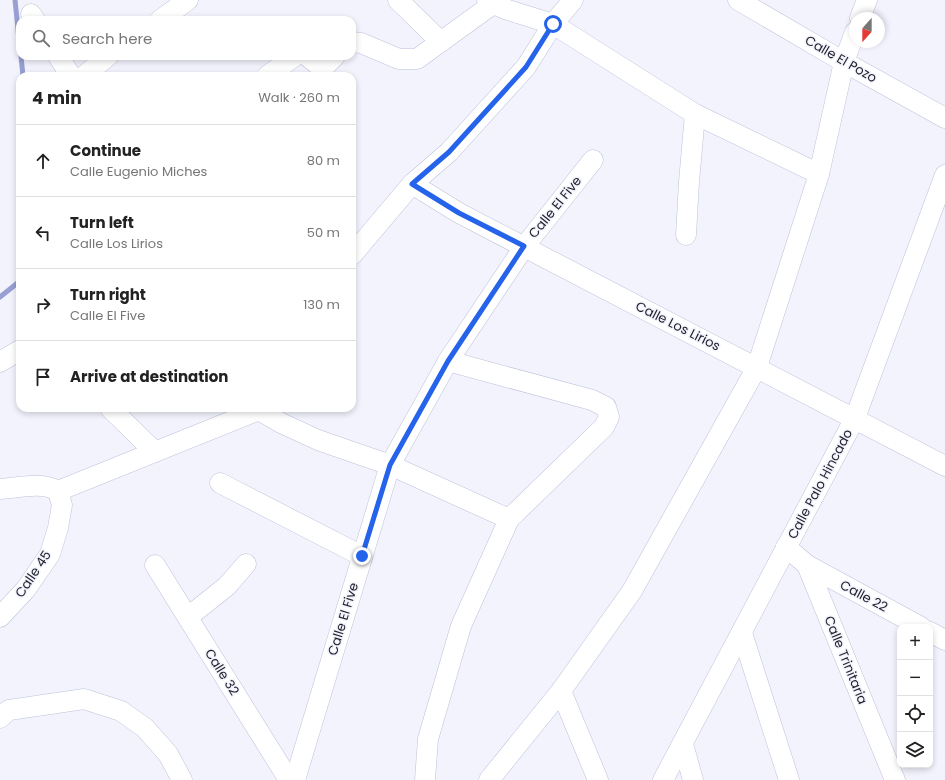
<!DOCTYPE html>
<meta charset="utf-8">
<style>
:root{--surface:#fff;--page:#f6f6f6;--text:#222;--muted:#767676;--line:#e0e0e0}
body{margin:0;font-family:Poppins,sans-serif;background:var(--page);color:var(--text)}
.controls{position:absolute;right:12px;bottom:12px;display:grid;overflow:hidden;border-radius:8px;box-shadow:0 2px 6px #0003}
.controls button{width:36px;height:36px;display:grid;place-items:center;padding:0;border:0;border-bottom:1px solid var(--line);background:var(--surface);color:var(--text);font:20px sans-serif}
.compass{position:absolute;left:849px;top:12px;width:36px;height:36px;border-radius:50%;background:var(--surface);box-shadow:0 2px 6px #0003;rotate:201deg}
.stop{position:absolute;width:12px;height:12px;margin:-9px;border:3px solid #2563eb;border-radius:50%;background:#fff}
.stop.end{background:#2563eb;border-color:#fff;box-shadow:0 1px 4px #0008}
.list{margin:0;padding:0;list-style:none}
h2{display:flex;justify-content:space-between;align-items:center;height:52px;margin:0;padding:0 16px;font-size:17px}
h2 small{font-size:13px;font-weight:400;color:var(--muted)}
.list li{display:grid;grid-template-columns:26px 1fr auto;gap:12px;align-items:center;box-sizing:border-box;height:72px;padding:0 16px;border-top:1px solid var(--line)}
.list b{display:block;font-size:15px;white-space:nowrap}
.list p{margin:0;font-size:13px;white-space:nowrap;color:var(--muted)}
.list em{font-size:13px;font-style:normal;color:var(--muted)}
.icon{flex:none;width:22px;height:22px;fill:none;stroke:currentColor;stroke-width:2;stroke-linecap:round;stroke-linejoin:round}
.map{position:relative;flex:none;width:945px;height:780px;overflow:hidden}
.search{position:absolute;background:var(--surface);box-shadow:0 2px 6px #0003;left:16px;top:16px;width:340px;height:44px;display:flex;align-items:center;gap:10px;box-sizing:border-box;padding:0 14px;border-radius:12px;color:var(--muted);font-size:15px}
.panel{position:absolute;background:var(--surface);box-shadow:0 2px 6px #0003;left:16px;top:72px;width:340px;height:340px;border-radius:12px}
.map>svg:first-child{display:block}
</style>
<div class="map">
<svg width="945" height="780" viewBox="0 0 945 780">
<rect width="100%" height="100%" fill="#f2f3fd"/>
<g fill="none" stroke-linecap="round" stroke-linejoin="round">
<g stroke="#989fd2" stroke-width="5">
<polyline points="15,0 20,49"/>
<polyline points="21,56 23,76"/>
<polyline points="0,297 20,281"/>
</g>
<g stroke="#bec2da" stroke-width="21">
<g id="street">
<polyline points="398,0 441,42"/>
<polyline points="487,0 493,4 508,10 553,24 695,114 819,174"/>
<polyline points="738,0 844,62 945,118"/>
<polyline points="31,14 35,20"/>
<polyline points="860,18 867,0"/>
<polyline points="160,20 188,0"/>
<polyline points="352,42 361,43 399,59 417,59 493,4"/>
<polyline points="58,56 71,76"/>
<polyline points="307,56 317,64 324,67 335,56"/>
<polyline points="84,76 108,56"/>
<polyline points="267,76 295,56"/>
<polyline points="412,184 459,213 945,466"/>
<polyline points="686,235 689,182 695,114"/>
<polyline points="352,255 412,184 449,152 526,67 553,24 573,0"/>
<polyline points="448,361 592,400 606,407 609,417 604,427 509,519"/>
<polyline points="0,362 20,350"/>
<polyline points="110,408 155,452"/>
<polyline points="259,410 281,423 318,440 390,465 509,519 461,626 428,739 425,780"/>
<polyline points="220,483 362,556"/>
<path d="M 0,489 C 18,488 42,481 58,491 L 62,505 L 58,528 L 50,554 L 26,589 L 0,617"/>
<polyline points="58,491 259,410"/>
<polyline points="786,547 807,565 895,780"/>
<polyline points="155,565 289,780"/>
<polyline points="807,565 921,627"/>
<polyline points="188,617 227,586 246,564"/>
<polyline points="930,632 945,640"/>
<polyline points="742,633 789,780"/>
<polyline points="561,691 598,780"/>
<polyline points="0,718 9,710 84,699 121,711 145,728 168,754 182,780"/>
<polyline points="683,744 693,780"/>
<polyline points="295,780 390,465 448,361 524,247 593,160"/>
<polyline points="489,780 561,691 632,591 757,367 819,174 844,62 855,32"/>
<polyline points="663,780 855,418 945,175"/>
</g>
</g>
<use href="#street" stroke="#fff" stroke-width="20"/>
</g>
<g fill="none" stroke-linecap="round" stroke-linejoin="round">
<polyline stroke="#2563eb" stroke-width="5" points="362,556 390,465 448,361 524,246 459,213 412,184 449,152 526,67 553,24"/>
</g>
<g text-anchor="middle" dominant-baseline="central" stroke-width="3" stroke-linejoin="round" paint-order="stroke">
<g font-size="13" fill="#1d1e27" stroke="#f2f3fd">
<text transform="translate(841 59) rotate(30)">Calle El Pozo</text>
<text transform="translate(555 207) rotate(-51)">Calle El Five</text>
<text transform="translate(678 326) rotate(27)">Calle Los Lirios</text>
<text transform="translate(820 484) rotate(-62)">Calle Palo Hincado</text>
<text transform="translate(33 574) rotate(-56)">Calle 45</text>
<text transform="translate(864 596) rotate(28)">Calle 22</text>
<text transform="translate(343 619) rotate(-73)">Calle El Five</text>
<text transform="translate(846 660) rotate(68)">Calle Trinitaria</text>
<text transform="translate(222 672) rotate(58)">Calle 32</text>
</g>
</g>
</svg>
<div class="controls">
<button>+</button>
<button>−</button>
<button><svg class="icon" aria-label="locate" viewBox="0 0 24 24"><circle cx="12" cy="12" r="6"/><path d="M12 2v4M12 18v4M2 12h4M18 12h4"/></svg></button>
<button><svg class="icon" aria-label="layers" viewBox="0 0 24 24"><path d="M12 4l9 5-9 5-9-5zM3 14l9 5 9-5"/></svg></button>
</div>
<svg class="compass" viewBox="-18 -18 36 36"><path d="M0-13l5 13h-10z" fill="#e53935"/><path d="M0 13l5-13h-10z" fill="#767676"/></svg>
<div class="stop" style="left:553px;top:24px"></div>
<div class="stop end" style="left:362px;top:556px"></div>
<div class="search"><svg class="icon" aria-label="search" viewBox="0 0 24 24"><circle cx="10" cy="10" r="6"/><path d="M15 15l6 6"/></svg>Search here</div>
<section class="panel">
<h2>4 min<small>Walk · 260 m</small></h2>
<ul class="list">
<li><svg class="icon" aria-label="ahead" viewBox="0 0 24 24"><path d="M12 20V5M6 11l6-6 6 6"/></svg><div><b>Continue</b><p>Calle Eugenio Miches</p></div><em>80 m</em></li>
<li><svg class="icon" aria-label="left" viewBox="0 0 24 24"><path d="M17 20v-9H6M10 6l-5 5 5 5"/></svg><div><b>Turn left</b><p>Calle Los Lirios</p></div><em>50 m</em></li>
<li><svg class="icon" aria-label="right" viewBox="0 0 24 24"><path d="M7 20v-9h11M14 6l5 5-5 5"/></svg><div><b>Turn right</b><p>Calle El Five</p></div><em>130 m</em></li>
<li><svg class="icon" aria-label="arrive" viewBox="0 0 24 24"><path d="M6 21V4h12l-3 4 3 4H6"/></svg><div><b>Arrive at destination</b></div></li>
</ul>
</section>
</div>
